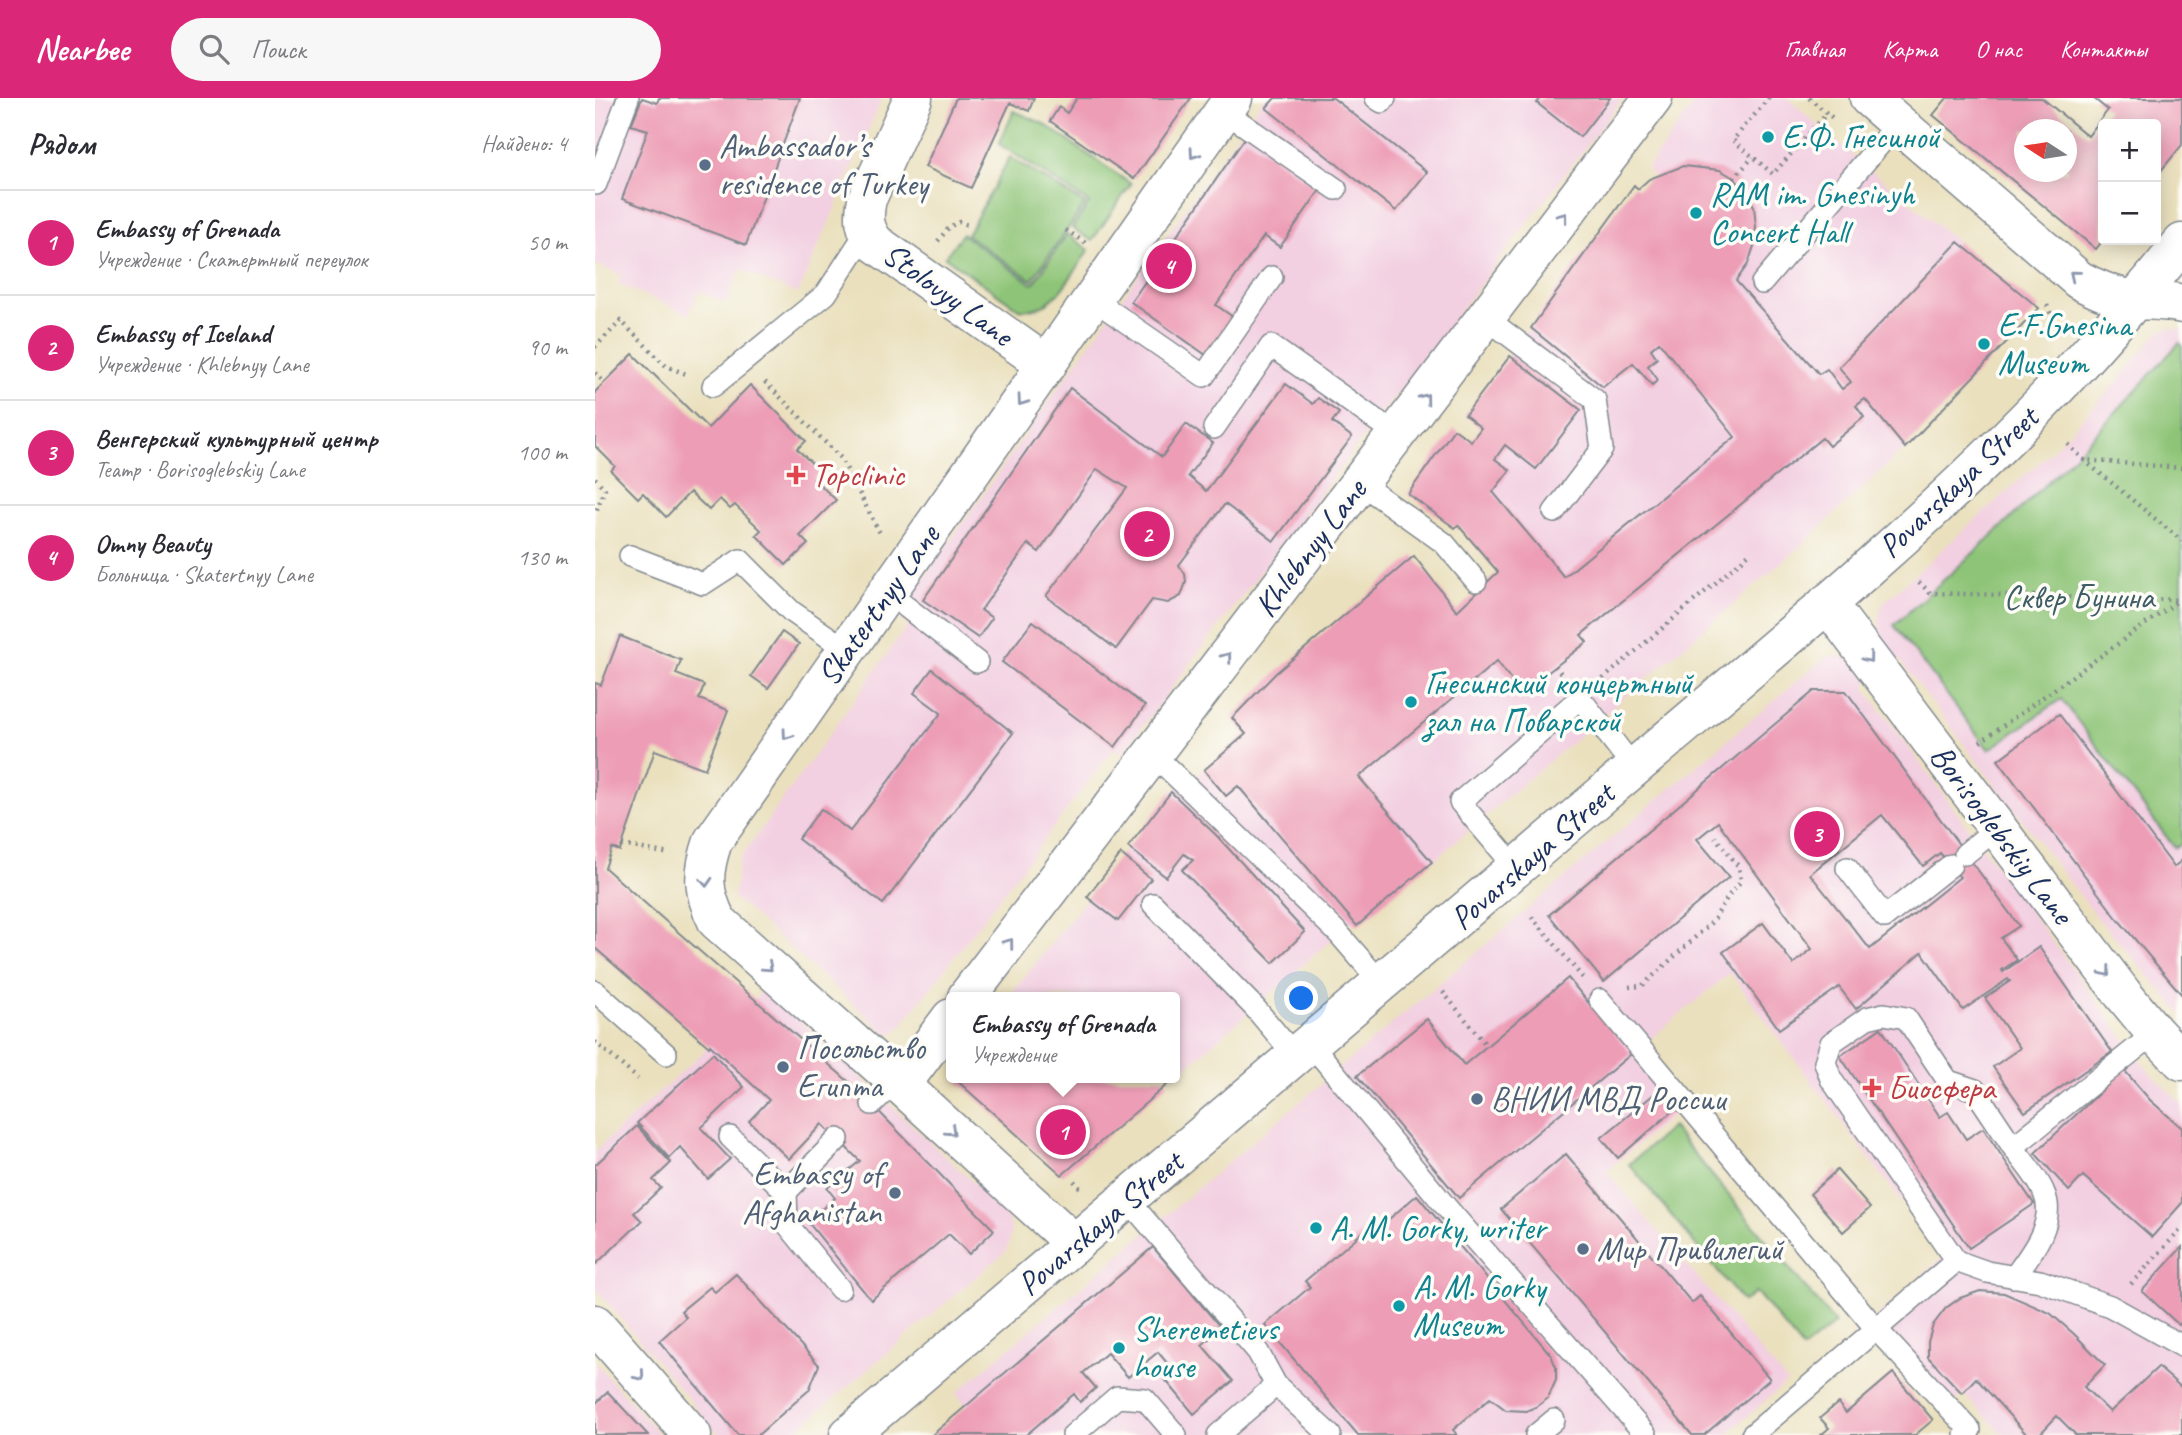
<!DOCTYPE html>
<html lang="ru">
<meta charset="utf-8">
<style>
:root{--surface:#fff;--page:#f7f7f7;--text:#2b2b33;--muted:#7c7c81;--line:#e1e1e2;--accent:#db2777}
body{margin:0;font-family:Caveat,sans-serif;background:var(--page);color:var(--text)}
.controls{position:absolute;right:21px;top:21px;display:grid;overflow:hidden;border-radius:7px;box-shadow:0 4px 18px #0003}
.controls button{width:63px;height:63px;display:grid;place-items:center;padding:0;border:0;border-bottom:2px solid var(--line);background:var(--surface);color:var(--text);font:35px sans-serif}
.compass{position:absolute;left:1419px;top:21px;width:63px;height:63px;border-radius:50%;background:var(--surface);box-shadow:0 4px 18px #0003;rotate:282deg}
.you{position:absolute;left:707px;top:901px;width:24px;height:24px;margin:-18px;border:5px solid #fff;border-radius:50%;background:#1a73e8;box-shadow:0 0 0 10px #1a73e833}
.badge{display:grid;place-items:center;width:46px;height:46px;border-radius:50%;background:var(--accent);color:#fff;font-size:23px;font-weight:700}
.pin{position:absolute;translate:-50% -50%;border:4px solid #fff;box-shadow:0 2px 7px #0006}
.popup{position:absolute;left:351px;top:894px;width:234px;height:91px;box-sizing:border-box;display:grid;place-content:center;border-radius:7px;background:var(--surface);filter:drop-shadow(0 2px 5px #0005);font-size:23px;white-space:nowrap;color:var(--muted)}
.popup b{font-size:26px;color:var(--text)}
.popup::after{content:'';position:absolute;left:50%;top:100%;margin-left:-14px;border:14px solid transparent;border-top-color:var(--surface)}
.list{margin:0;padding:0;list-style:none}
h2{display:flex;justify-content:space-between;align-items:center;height:91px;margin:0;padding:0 28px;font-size:30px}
h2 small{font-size:23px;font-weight:400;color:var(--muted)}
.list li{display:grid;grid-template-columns:46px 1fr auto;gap:21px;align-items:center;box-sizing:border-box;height:105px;padding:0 28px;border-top:2px solid var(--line)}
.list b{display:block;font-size:26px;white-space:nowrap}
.list p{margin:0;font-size:23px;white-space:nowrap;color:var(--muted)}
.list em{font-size:23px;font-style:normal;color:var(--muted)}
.icon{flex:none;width:38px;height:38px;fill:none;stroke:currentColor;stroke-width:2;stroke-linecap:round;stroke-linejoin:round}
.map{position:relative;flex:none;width:1587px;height:1337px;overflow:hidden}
header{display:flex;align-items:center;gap:42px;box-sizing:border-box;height:98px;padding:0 35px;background:var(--accent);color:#fff}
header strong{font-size:33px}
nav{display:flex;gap:38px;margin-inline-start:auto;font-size:24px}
.search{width:490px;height:63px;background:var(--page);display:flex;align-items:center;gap:18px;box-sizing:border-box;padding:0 24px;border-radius:38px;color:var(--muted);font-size:26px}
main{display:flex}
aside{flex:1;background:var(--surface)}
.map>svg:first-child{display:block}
</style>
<header>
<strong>Nearbee</strong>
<div class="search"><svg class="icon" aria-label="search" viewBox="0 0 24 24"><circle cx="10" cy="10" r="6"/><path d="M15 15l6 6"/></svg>Поиск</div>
<nav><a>Главная</a><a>Карта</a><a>О нас</a><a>Контакты</a></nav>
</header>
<main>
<aside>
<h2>Рядом<small>Найдено: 4</small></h2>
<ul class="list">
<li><span class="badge">1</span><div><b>Embassy of Grenada</b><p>Учреждение · Скатертный переулок</p></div><em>50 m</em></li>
<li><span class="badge">2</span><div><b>Embassy of Iceland</b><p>Учреждение · Khlebnyy Lane</p></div><em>90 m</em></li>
<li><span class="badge">3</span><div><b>Венгерский культурный центр</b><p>Театр · Borisoglebskiy Lane</p></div><em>100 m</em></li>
<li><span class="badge">4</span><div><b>Omny Beauty</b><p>Больница · Skatertnyy Lane</p></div><em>130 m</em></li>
</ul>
</aside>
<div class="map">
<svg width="1587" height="1337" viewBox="0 0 1587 1337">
<rect width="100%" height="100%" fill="#fdfcf7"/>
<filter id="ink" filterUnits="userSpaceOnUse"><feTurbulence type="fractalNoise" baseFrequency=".0143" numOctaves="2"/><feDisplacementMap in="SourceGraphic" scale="14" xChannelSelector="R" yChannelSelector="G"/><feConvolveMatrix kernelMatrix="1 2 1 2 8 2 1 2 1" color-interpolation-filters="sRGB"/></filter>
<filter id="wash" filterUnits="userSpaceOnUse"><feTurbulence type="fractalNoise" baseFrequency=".00686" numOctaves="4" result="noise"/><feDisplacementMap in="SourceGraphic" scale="28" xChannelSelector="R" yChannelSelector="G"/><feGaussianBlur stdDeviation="1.57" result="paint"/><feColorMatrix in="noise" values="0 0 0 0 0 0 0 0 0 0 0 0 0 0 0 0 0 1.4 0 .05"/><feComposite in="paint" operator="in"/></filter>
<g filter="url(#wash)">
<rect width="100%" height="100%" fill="#eae0bd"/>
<g fill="#f2cfe1">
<polygon points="0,0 287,0 203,196 145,172 131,205 103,193 94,216 23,186 26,177 0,166"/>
<polygon points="669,0 1028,0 527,655 519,650 304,931 293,937 138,799 145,761 313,527 302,518"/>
<polygon points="1103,0 1192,0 1268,66 1444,210 1310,350 1197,456 762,828 757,824 580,979 580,899 414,899 576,694 609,672 651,636 637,620 681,575 819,458 862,513 903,475 864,427 860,430 813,396 859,331 876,343 886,330 870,317 1039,87 1044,90 1059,80 1052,70"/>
<polygon points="1573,230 1587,232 1587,916 1501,818 1285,537 1284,528 1284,515 1288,505 1457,353 1526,280 1563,234"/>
<polygon points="1235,558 1259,560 1275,575 1271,592 1551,970 1587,1006 1587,1337 1409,1337 1368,1296 1349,1315 1267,1232 1348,1159 1135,875 1037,956 1084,1012 1011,1073 1192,1284 1131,1337 396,1337 361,1295 1227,562"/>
<polygon points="170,890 399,1104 413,1120 416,1131 414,1146 409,1155 196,1337 124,1337 0,1190 0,1053 114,949"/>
<polygon points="0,1264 65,1337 0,1337"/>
</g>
<g fill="#8ec477" stroke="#547a6a" stroke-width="2">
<polygon points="419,13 449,26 536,86 497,143 477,130 494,105 404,46"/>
<polygon points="415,59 490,106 437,182 372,137"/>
<path d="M 367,136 L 438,186 L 472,136 L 494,152 C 476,176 459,217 424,211 L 350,159 Z"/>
<polygon points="1584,245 1587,247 1587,745 1580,750 1466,601 1394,652 1299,527 1406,430 1496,341"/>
<polygon points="1077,1029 1240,1225 1208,1251 1161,1194 1148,1204 1034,1066"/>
</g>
<g id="blocks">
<g fill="#ed9db6" fill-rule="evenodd">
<polygon points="47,0 62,5 64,0 205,0 151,147 27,101 53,32 36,27"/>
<polygon points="361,0 439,0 434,13 415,5 376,90 330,69"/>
<polygon points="482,0 596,0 539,81 455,23 464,9 472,15"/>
<polygon points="680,0 738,0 832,74 801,113 671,10"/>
<polygon points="946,0 1015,0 985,39 942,5"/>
<path d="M 1352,0 L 1447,0 L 1493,38 L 1513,12 L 1498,0 L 1587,0 L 1587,47 L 1561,79 L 1561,26 L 1508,26 L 1508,142 L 1501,151 L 1338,17 ZM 1429,32 L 1472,32 L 1472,74 L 1429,74 Z"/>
<polygon points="650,40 725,92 685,149 669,138 621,207 638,219 611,257 536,204"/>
<polygon points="1088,68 1125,72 1139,80 1150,92 1159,108 1161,129 1159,148 1153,166 1141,183 1224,276 1232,271 1247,291 1256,284 1244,269 1363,144 1444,210 1310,350 1270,301 1261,308 1269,319 1234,348 1227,340 986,537 992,544 938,586 925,594 902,563 764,679 837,764 762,828 643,688 631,698 609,672 651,636 637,620 681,575 819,458 862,513 903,474 863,427 860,430 813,396 859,331 876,343 886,330 870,317 915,258 986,312 941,371 910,347 900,361 915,372 898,394 969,479 1140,339 1064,244 1056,251 1062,260 1053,268 1063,282 1057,287 1038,265 1008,289 936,230 1039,87 1043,91 1054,81"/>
<polygon points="38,256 113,330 155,287 211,343 202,351 226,374 219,381 241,402 205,438 213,446 191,467 161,437 166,432 140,407 135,411 125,401 114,412 95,394 71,419 48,395 43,400 16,373 20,368 0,348 0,294"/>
<polygon points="691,286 718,306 723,300 744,315 737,324 757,339 679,443 630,406 584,467 590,476 591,484 586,498 573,505 557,502 521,551 451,498 532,390 502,371 444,454 433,446 386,512 397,520 383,540 328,502 475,290 567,359 591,326 618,345 593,378 611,393"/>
<polygon points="438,523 550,608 520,649 407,564"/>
<polygon points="187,534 204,546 173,590 156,578"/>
<polygon points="25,538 86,562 81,576 109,587 104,601 133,612 110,671 60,652 25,753 17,750 10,770 262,991 399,1132 374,1156 354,1136 276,1202 212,1123 240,1100 232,1090 265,1063 227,1026 194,1061 154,1023 174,1002 115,947 114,949 0,850 0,585 6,587"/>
<polygon points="337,571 418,635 288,806 203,741 226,711 255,733 346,615 319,595"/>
<path d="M 1219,593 L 1251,593 L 1424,828 L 1406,840 L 1422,862 L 1407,872 L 1408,874 L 1444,849 L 1517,954 L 1430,1014 L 1398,969 L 1425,950 L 1390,900 L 1415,883 L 1413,881 L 1368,912 L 1327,854 L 1261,911 L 1244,889 L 1184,931 L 1128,854 L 1168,825 L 1198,866 L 1217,851 L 1123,724 L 1102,741 L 1134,779 L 1009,884 L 954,817 ZM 1287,717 L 1328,768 L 1345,755 L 1365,779 L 1275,851 L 1215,776 Z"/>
<polygon points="1464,616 1579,769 1587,762 1587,897 1521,819 1403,662"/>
<polygon points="576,694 622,738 710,834 678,865 587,772 598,762 589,756 571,779 533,749"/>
<polygon points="526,756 556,781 523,823 492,799"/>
<polygon points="973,880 1036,956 864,1100 762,978 832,921 869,967"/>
<polygon points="1286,930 1345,1019 1353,1014 1371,1041 1388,1030 1439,1106 1374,1150 1245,958"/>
<polygon points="118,955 149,989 106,1030 135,1061 113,1081 85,1049 74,1060 42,1025"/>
<polygon points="1529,972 1555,1002 1587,1030 1587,1105 1557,1139 1488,1078 1474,1093 1440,1055"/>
<polygon points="359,980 568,980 573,986 467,1077"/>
<polygon points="1064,992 1080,1011 1023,1060 1006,1040"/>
<polygon points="42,1028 76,1065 58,1082 66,1090 39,1115 47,1123 0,1167 0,1067"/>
<polygon points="971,1056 1097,1205 1105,1198 1175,1281 1109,1337 1097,1337 906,1111"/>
<polygon points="1242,1072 1275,1110 1248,1134 1215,1096"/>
<polygon points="822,1097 956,1257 961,1269 961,1282 953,1300 943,1308 931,1313 911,1312 895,1300 858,1332 862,1337 763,1337 670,1227 715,1189 710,1183 774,1129 779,1134"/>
<polygon points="558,1149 626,1230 607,1247 638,1283 599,1316 568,1279 577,1271 563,1254 533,1279 512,1255 488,1275 501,1290 485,1304 479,1296 431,1337 337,1337"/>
<polygon points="1587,1149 1587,1223 1584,1227 1547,1193"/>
<polygon points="141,1176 224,1267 214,1292 163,1337 143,1337 64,1243 91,1219 86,1213 115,1189 120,1194"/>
<polygon points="1385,1193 1409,1195 1455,1215 1479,1236 1510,1267 1489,1289 1515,1314 1563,1269 1587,1290 1587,1337 1481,1337 1462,1318 1444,1337 1432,1337 1381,1280 1367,1295 1333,1259 1333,1244 1338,1227 1351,1210 1365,1200"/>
<polygon points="1298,1275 1338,1322 1320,1337 1226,1337 1234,1330 1225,1320 1243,1305 1251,1315"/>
<polygon points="13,1294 53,1337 0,1337 0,1306"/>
</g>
</g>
</g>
<g filter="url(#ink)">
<use href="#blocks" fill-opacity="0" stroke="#82888e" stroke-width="2"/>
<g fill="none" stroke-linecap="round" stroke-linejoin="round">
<g stroke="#82888e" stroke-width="24">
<g id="service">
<polyline points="781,0 787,4 790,0"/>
<polyline points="629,13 741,91"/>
<polyline points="1,86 33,0"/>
<polyline points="1167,185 1303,25"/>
<polyline points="498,201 609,278 677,179"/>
<polyline points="891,220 1000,302 1007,351 959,414"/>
<polyline points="118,288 231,196 272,133"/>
<polyline points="619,330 676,248 802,337"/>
<polyline points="765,385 849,445 881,483"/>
<polyline points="35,458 108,486 145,462 196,513 252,552"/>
<polyline points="292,494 382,564"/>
<polyline points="558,656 744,836 787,886"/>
<polyline points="1370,756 1402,730"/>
<polyline points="1252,770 1290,819 1356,767"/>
<polyline points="922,771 865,704 985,600 1039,670"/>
<polyline points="558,806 660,910 701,959"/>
<polyline points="0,893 71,956"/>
<polyline points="1005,902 1282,1232 1375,1332 1370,1337"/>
<polyline points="716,946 852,1110 1051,1337"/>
<polyline points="277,1006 301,982"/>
<polyline points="135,1039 191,1094 243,1041"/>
<path d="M 1418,1049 C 1428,1064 1443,1079 1449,1095 C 1462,1124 1435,1157 1419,1179"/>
<polyline points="191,1094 192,1126 245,1191"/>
<polyline points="534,1103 663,1254 681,1287 735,1337"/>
<polyline points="1361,1163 1236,981 1230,964 1236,945 1272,920 1289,916 1311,920 1353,983 1380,992 1418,1049 1560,935"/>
<polyline points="478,1337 522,1299 550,1301 581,1337"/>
<polyline points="623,1337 681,1287"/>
<polyline points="941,1337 959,1322"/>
<polyline points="1157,1337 1361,1163 1392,1174 1445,1183 1515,1208 1587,1248"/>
</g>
</g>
<g stroke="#82888e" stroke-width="41">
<g id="minor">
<path d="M 318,0 L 272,101 C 268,120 269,130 280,145 L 452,267"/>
<path d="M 1274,0 L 1484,182 C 1503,192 1521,200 1542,202 C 1558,203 1572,202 1587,206"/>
<polyline points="1232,505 1527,895 1560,935 1587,963"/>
<polyline points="372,899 1058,0"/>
<polyline points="306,987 356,920"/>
<path d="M 480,1146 L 306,987 L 122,823 C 107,793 107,775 118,743 L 638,0"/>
<polyline points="0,1226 97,1337"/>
<path d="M 254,1337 C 506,1124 758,911 1008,696 C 1156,570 1309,447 1445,307 C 1495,256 1542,201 1587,145"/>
</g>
</g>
<g stroke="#82888e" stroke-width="4.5" stroke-dasharray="2 5" stroke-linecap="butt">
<polyline points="1174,0 1138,42 1178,76 1232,15"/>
<polyline points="1214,0 1240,22"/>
<polyline points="1139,80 1158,59"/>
<polyline points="471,132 492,146"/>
<polyline points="343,143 354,129 364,124 376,128"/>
<polyline points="1452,207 1457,219"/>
<polyline points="1453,226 1462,232"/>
<polyline points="0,249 26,223 71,268 91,276"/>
<polyline points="0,275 9,284"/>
<polyline points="170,284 246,360 286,437"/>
<polyline points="1473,346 1489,362 1587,370"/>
<polyline points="1489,362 1587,443"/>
<polyline points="0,380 10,391 0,416"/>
<polyline points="1324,484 1335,495 1587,502"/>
<polyline points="960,568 968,578"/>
<polyline points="1008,581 1154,456"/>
<polyline points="1385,644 1583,503"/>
<polyline points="27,747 75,756"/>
<polyline points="937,819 988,880"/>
<polyline points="1034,889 1047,888 1118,823 1134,797 1146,783 1144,769 1120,739"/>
<polyline points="848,894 892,948"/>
<polyline points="0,944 43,981"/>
<polyline points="479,1083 486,1091"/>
<polyline points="1536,1186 1587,1130"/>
</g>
<use href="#service" stroke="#fff" stroke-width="21"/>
<use href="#minor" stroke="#fff" stroke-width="38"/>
</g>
<defs><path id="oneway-chevron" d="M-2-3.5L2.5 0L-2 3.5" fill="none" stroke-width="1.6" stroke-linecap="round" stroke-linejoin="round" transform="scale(1.75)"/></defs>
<g stroke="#8d97ae">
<use href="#oneway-chevron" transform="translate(599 56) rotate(125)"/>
<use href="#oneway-chevron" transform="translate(968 119) rotate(-53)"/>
<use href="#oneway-chevron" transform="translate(1479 177) rotate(-141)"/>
<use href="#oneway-chevron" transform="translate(830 300) rotate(-53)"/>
<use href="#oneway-chevron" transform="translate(427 303) rotate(125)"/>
<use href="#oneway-chevron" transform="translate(632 559) rotate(-53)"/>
<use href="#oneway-chevron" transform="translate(1273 560) rotate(53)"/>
<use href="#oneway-chevron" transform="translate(192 637) rotate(125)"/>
<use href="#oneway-chevron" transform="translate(111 784) rotate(87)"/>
<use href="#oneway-chevron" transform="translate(414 845) rotate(-53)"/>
<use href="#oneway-chevron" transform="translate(173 869) rotate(42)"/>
<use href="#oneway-chevron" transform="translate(1511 874) rotate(53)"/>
<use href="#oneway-chevron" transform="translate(356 1033) rotate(43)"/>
<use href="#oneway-chevron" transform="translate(45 1278) rotate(49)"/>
</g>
</g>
<g fill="#0f9aa8" stroke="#fdfcf7" stroke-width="2.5">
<circle cx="1173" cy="39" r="7"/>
<circle cx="1101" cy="115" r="7"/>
<circle cx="1389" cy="246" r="7"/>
<circle cx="816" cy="604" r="7"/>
<circle cx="721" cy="1130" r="7"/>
<circle cx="804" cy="1208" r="7"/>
<circle cx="524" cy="1250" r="7"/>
</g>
<g fill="#5c6f8a" stroke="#fdfcf7" stroke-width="2.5">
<circle cx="110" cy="67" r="7"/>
<circle cx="188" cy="969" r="7"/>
<circle cx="882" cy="1001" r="7"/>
<circle cx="300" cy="1095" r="7"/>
<circle cx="988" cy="1151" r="7"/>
</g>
<g fill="#e0444e" stroke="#fdfcf7" stroke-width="2.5">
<path d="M197.5 366.5h7v7h7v7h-7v7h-7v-7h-7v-7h7z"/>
<path d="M1273.5 979.5h7v7h7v7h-7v7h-7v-7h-7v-7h7z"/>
</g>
<g text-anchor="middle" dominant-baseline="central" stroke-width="7" stroke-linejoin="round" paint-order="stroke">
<g font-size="33" fill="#0d838f" stroke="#fdfcf7" text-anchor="start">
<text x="1187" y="39">Е.Ф. Гнесиной</text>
<text x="1115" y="96">RAM im. Gnesinyh<tspan x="1115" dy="38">Concert Hall</tspan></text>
<text x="1403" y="227">E.F.Gnesina<tspan x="1403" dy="38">Museum</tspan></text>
<text x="830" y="585">Гнесинский концертный<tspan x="830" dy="38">зал на Поварской</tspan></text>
<text x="735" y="1130">A. M. Gorky, writer</text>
<text x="818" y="1189">A. M. Gorky<tspan x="818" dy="38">Museum</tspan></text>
<text x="538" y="1231">Sheremetievs<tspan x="538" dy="38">house</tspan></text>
</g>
<g font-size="33" fill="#4e5e75" stroke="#fdfcf7" text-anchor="start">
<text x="124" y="48">Ambassador’s<tspan x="124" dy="38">residence of Turkey</tspan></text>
<text x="202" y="950">Посольство<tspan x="202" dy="38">Египта</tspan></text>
<text x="896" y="1001">ВНИИ МВД России</text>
<text x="286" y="1076" text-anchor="end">Embassy of<tspan x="286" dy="38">Afghanistan</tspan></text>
<text x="1002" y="1151">Мир Привилегий</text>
</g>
<g font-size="33" fill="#1b2f5e" stroke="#fdfcf7">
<text transform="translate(353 196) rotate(36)">Stolovyy Lane</text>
<text transform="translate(1363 384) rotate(-43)">Povarskaya Street</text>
<text transform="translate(715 450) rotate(-53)">Khlebnyy Lane</text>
<text transform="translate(283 507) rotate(-55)">Skatertnyy Lane</text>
<text transform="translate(1407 736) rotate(53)">Borisoglebskiy Lane</text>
<text transform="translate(937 758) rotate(-41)">Povarskaya Street</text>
<text transform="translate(505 1125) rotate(-40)">Povarskaya Street</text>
</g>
<g font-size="33" fill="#be3a42" stroke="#fdfcf7" text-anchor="start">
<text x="217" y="377">Topclinic</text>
<text x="1293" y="990">Биосфера</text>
</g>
<g font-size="33" fill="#3e5c66" stroke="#fdfcf7">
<text x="1484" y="499">Сквер Бунина</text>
</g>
</g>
</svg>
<div class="controls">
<button>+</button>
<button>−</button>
</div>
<svg class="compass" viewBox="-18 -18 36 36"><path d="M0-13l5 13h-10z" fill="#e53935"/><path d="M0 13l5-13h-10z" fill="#7c7c81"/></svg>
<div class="you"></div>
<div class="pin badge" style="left:468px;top:1034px">1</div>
<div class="popup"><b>Embassy of Grenada</b>Учреждение</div>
<div class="pin badge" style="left:552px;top:436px">2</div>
<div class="pin badge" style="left:1222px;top:736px">3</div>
<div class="pin badge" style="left:574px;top:168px">4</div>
</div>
</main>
